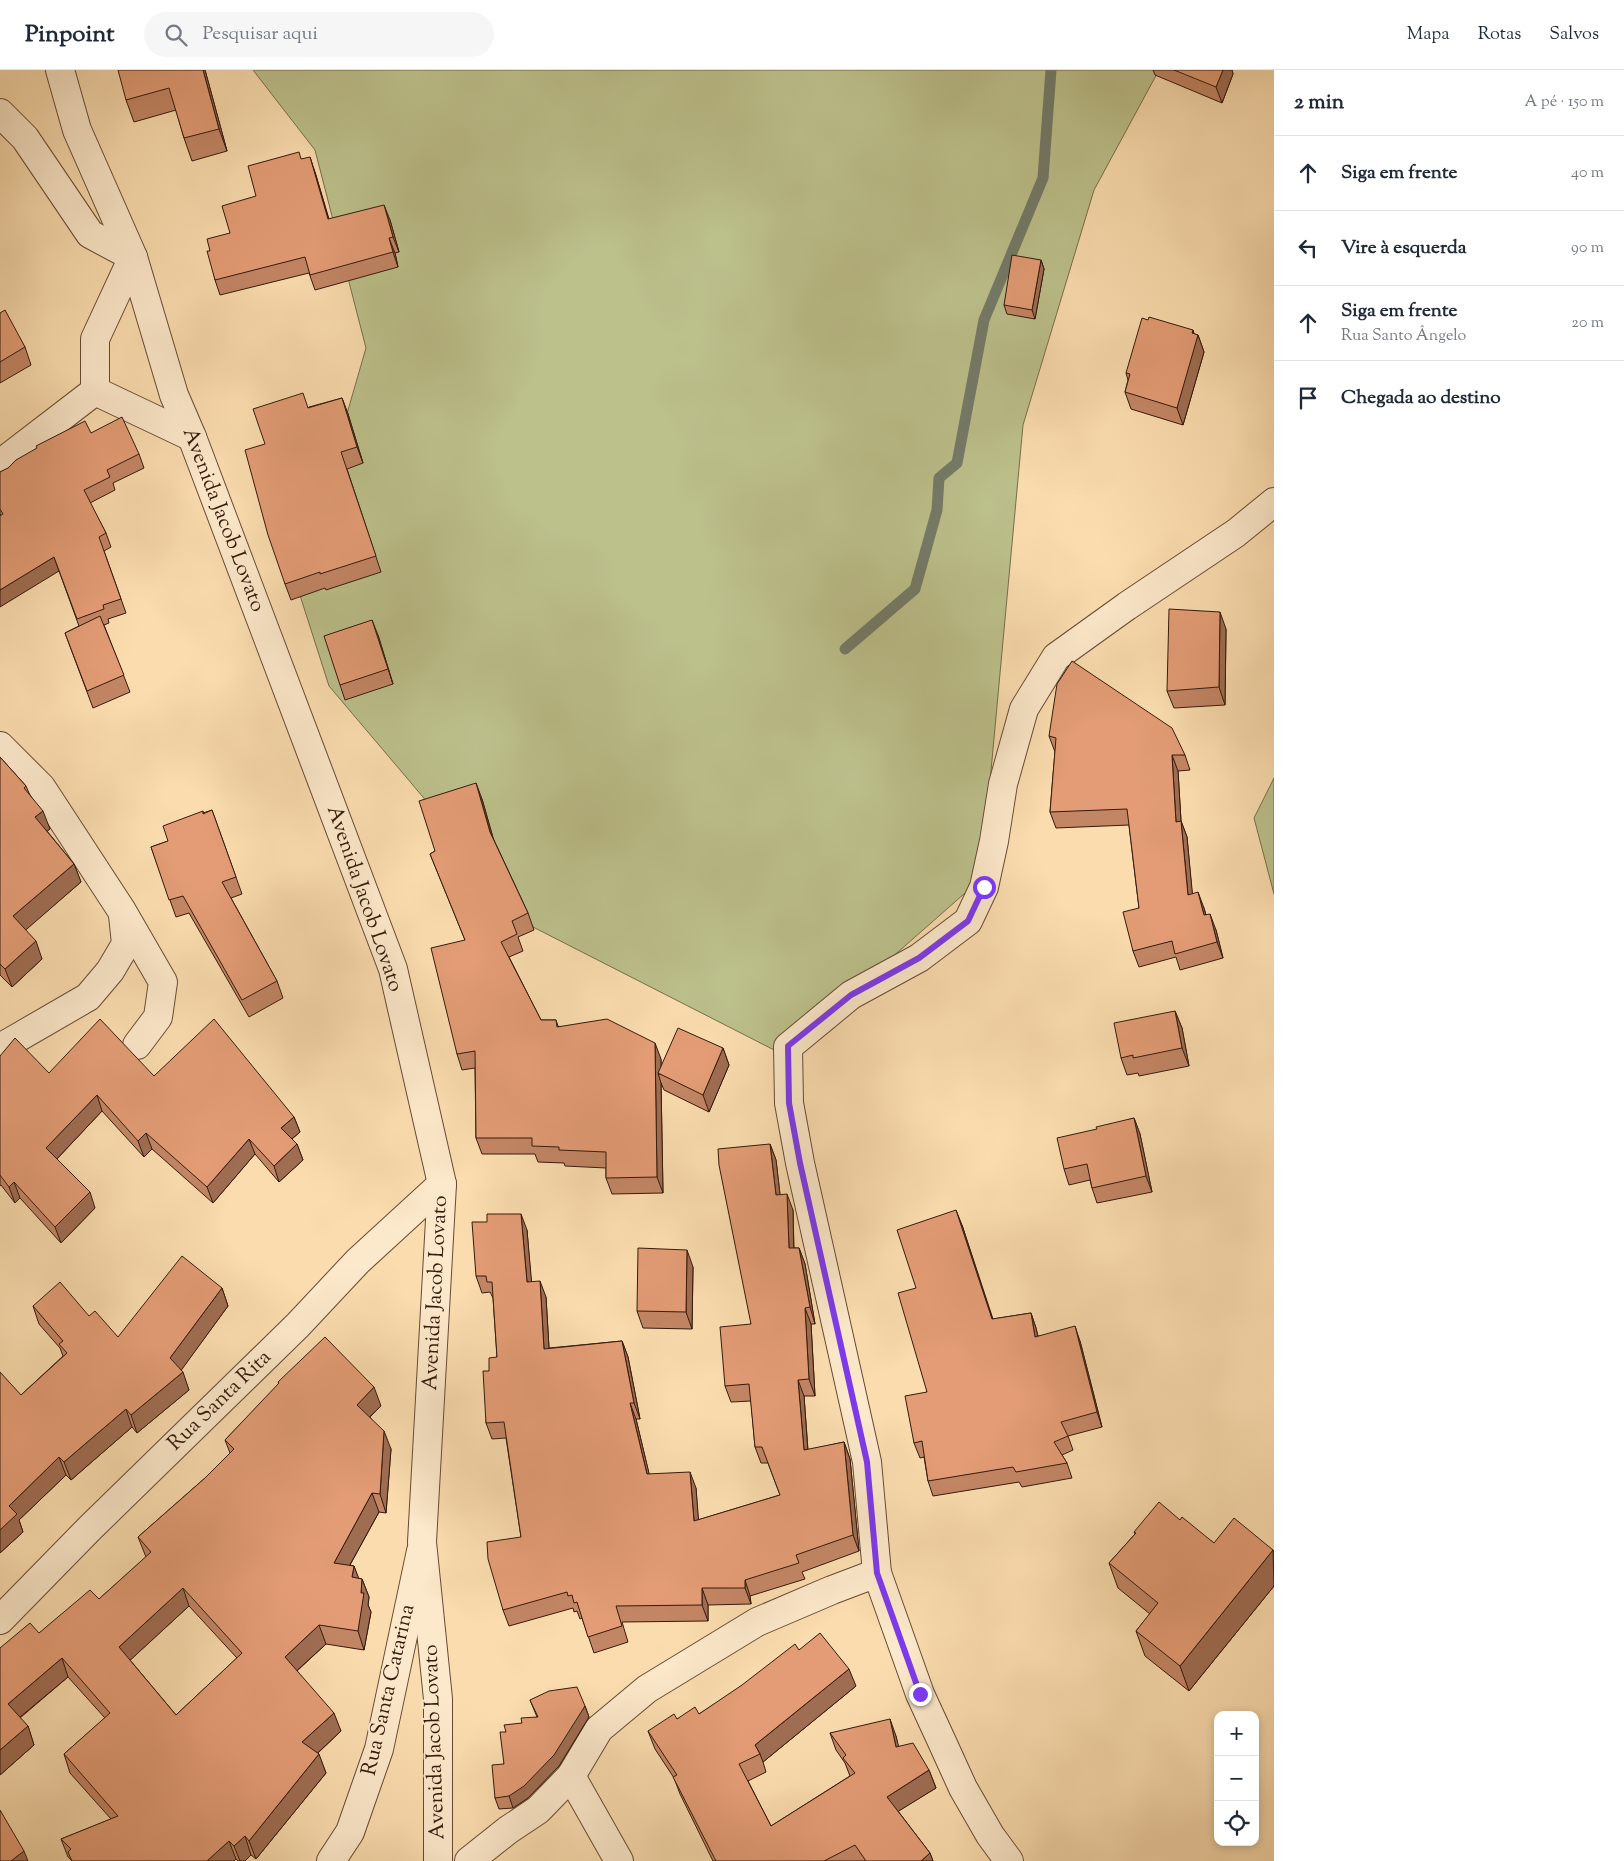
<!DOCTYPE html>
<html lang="pt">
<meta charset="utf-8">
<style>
:root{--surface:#fff;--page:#f6f6f7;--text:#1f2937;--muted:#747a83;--line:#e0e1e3}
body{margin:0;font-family:"Sorts Mill Goudy",serif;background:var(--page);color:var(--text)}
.controls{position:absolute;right:15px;bottom:15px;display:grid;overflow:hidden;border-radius:10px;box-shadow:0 2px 8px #0003}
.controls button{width:45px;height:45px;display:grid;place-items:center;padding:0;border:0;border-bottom:1px solid var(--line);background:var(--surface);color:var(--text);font:25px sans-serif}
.stop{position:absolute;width:15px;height:15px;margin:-11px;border:4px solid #7c3aed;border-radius:50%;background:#fff}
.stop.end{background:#7c3aed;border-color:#fff;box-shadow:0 1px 5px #0008}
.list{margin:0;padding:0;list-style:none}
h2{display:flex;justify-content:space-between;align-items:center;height:65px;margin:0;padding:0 20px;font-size:21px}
h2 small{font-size:16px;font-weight:400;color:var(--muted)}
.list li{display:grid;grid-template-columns:32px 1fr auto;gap:15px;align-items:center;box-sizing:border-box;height:75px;padding:0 20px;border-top:1px solid var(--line)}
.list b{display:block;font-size:19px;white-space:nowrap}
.list p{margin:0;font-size:16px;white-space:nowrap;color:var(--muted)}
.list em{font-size:16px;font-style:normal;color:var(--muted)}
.icon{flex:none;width:28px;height:28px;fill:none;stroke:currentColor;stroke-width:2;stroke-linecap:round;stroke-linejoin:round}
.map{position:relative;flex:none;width:1274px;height:1791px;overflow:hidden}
header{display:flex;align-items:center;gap:30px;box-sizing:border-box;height:70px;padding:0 25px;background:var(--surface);border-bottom:1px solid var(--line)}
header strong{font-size:24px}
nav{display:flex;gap:28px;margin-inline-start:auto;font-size:18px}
.search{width:350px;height:45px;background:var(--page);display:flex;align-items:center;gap:12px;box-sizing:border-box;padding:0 18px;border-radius:28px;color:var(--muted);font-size:19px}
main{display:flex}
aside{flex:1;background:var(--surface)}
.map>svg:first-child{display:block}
</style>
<header>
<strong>Pinpoint</strong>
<div class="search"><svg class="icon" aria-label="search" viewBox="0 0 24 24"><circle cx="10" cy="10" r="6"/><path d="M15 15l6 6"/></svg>Pesquisar aqui</div>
<nav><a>Mapa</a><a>Rotas</a><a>Salvos</a></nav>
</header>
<main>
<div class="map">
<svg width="1274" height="1791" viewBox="0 0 1274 1791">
<rect width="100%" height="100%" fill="#fadcae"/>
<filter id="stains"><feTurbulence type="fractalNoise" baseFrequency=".004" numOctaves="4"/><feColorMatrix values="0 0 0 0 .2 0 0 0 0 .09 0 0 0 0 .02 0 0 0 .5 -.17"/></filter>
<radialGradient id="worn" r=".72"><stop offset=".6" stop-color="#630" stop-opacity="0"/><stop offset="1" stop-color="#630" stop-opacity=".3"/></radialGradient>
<g fill="#bcc08b" stroke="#786d4c">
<polygon points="253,0 1159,0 1094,120 1023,355 981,809 782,984 533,857 329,616 297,516 366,278 315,80"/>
<polygon points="1274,708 1274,824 1254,748"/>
</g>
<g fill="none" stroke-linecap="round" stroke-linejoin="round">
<polyline stroke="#747b69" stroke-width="11" points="845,579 915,519 937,440 939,408 957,393 984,250 1043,108 1051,0"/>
<g stroke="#664a34" stroke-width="30">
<g id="minor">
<polyline points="0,43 25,68 90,164 133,187 95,269 95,321"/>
<polyline points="0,394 95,321 192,367"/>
<polyline points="0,676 41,717 122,841 163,912 158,947 137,975"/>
<polyline points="0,978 88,927 110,901 126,874 123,845"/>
<polyline points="0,1550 90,1458 298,1255 358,1191 442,1114"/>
<polyline points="571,1706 619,1791"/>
<polyline points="331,1791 350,1762 379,1679 421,1481"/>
<polyline points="469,1791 508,1760 538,1740 571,1706 599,1659 647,1619 757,1552 832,1520 877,1503"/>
<polyline points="1009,1791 990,1765 963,1718 943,1674 920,1624 877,1503 867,1392 800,1093 789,1033 788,977 851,925 919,888 968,851 984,817 994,771 1003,714 1024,639 1056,587 1127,536 1236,463 1274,432"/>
</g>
</g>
<g stroke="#664a34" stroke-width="30">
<polyline id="tertiary" points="60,0 77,60 133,187 174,325 192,367 393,899 442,1114 422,1472 438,1629 438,1791"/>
</g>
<use href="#minor" stroke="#fce8ca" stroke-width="28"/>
<use href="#tertiary" stroke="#fce8ca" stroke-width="28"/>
</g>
<g fill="#c38665" stroke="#341a0c" fill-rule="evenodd">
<polygon points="205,0 227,81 192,91 184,68 176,40 134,52 126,30"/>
<polygon points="1153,0 1232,0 1233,4 1222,33 1155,5"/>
<polygon points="301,89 315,102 329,149 390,150 399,182 395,183 398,197 315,220 309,203 220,225 215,210 210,181 230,163 256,126"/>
<polygon points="1041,190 1044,199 1035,249 1007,244 1004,235"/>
<polygon points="0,243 25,277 31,295 0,313"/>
<polygon points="1193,260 1194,264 1198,265 1204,282 1183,355 1131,339 1125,322 1128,310 1126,303"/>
<polygon points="342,328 348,344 363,393 347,399 381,502 326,520 325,518 291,530 285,514 265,374 309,337"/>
<polygon points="91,363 139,384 144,398 113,413 115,420 90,433 106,463 111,477 104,481 126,543 108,549 109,553 104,555 130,622 93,638 65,563 79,556 59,501 0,444 0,402"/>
<polygon points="1226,559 1225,635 1174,638 1167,621"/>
<polygon points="378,565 393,614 345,630 340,615"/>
<polygon points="1049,666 1185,685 1190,700 1178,701 1181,751 1187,767 1192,823 1204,838 1206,845 1216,860 1223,888 1180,900 1176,887 1139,897 1133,881 1139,838 1129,755 1056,758 1050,742 1055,682"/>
<polygon points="0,687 26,716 29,723 50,759 47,761 74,794 81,812 25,860 42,889 12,917 0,905"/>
<polygon points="482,729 493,768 528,843 534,860 518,867 523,881 509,887 541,950 556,950 558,956 661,989 661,996 723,978 729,995 709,1042 664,1020 661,1013 663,1123 612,1124 606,1108 606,1098 565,1096 564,1093 538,1092 535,1084 482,1084 476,1068 475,998 462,1000 457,984 465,870 430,784 435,781"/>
<polygon points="212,740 242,824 231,828 277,911 283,928 249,947 189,843 176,847 151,777 168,771 203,741 203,743"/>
<polygon points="1175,941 1182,958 1189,996 1139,1006 1138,1003 1127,1005 1121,988"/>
<polygon points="0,986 49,1003 154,1006 294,1047 300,1062 292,1069 297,1074 303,1090 279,1112 255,1084 213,1133 152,1079 144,1087 102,1041 57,1089 95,1138 61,1173 20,1128 15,1133 1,1115 0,1116"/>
<polygon points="1134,1048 1140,1064 1152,1122 1097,1133 1092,1118 1090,1110 1069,1115 1064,1099 1097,1059"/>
<polygon points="770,1074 776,1090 780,1125 793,1140 794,1178 799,1178 805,1194 815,1254 811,1254 815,1326 804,1326 808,1380 844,1372 850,1389 859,1481 802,1502 805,1509 750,1526 751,1534 708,1535 708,1551 622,1552 628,1572 594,1583 582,1548 580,1549 577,1541 574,1542 573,1538 509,1556 503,1540 521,1467 506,1368 492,1369 486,1353 489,1301 497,1287 493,1228 490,1222 482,1223 476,1206 527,1160 531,1211 546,1227 549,1278 622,1271 628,1287 640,1349 636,1349 649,1404 696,1418 698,1450 780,1425 768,1393 761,1393 755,1377 751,1331 731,1332 725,1316 751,1254"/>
<polygon points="962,1155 993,1249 1031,1243 1036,1258 1038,1266 1080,1271 1102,1357 1068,1366 1073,1380 1062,1385 1067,1393 1072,1408 1022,1417 1019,1412 933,1426 928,1411 924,1387 920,1388 914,1373 927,1322 916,1218"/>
<polygon points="693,1197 692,1259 643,1258 637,1241"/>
<polygon points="222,1218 228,1236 181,1300 189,1320 137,1363 132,1357 71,1410 66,1405 19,1450 23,1462 0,1483 21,1325 63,1286 60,1278 39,1254 33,1236 89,1246 118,1267"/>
<path d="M 278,1312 L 381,1336 L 370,1347 L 391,1379 L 386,1443 L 379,1442 L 350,1495 L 354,1496 L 358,1508 L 362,1509 L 369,1527 L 368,1535 L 371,1542 L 364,1580 L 326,1574 L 297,1601 L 341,1661 L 318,1683 L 326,1703 L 256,1789 L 251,1785 L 245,1791 L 238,1791 L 236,1789 L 234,1791 L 72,1791 L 68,1787 L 61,1769 L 111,1749 L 70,1703 L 64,1684 L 105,1648 L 68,1607 L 20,1648 L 28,1656 L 34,1675 L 0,1705 L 0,1578 L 39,1563 L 99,1529 L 146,1487 L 138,1467 L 205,1408 L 230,1383 L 225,1370 L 279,1314 ZM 189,1536 L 237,1588 L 176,1645 L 130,1590 Z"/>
<polygon points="1180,1450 1214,1473 1273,1480 1274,1482 1274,1516 1189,1621 1145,1586 1136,1561 1150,1544 1118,1518 1109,1493 1135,1464 1134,1462"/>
<polygon points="799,1580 856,1616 763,1692 766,1702 748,1711 771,1756 850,1706 845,1693 836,1680 830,1663 896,1666 898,1676 929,1700 936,1718 898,1741 930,1783 933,1791 713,1791 680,1724 674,1708 655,1679 648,1661 677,1649 699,1644"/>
<polygon points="530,1630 585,1636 589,1647 559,1696 528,1728 513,1738 499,1739 495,1728 504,1694 506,1662 522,1653 537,1647"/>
</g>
<g fill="#9f6d52" stroke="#341a0c">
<polygon points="203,0 205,0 227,81 219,59"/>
<polygon points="1223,0 1232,0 1233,4 1222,33 1216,17"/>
<polygon points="310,87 315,102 333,164 328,149"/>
<polygon points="384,135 390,150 399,182 393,167"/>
<polygon points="389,168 395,183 398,197 393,182"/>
<polygon points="1041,190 1044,199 1035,249 1032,240"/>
<polygon points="1193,260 1196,271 1198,265 1204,282 1183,355 1177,338"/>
<polygon points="342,328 348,344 363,393 357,377"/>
<polygon points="54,487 59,501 0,537 0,520"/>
<polygon points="1220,542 1226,559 1225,635 1219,617"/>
<polygon points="372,550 378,565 393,614 388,599"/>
<polygon points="1172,685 1178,701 1182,768 1176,752"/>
<polygon points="476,713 482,729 496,778 490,762"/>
<polygon points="43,741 50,759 42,765 35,747"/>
<polygon points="1181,751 1187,767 1194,840 1188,825"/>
<polygon points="74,794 81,812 20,865 13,846"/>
<polygon points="1198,822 1204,838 1210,861 1204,845"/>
<polygon points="1210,844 1216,860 1223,888 1217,872"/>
<polygon points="36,871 42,889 12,917 5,899"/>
<polygon points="1175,941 1182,958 1189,996 1182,978"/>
<polygon points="655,973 661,989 661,1005 658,1003 661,1013 663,1123 657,1107"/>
<polygon points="723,978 729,995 709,1042 703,1025"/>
<polygon points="97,1025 102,1041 52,1094 46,1078"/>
<polygon points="294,1047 300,1062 287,1073 281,1058"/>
<polygon points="1134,1048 1140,1064 1152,1122 1146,1106"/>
<polygon points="146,1063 152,1079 144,1087 138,1071"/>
<polygon points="249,1069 255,1084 213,1133 207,1117"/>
<polygon points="297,1074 303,1090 279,1112 274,1096"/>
<polygon points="770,1074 776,1090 782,1141 776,1125"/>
<polygon points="14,1112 20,1128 15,1133 9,1117"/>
<polygon points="90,1122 95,1138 61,1173 55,1157"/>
<polygon points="787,1124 793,1140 794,1194 789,1178"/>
<polygon points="956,1140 962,1155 997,1264 992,1249"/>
<polygon points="521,1144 527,1160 533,1228 527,1212"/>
<polygon points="799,1178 805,1194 815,1254 810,1237"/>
<polygon points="687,1180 693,1197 692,1259 686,1242"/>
<polygon points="540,1211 546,1227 550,1295 544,1279"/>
<polygon points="222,1218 228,1236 177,1306 170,1288"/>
<polygon points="805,1238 811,1254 815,1326 809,1309"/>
<polygon points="1031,1243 1036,1258 1041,1282 1035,1267"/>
<polygon points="1075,1256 1080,1271 1102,1357 1097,1342"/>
<polygon points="622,1271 628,1287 640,1349 634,1333"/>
<polygon points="183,1302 189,1320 137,1363 131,1345"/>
<polygon points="798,1310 804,1326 809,1397 804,1380"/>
<polygon points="374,1317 381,1336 363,1353 357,1335"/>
<polygon points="630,1333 636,1349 653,1420 647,1404"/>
<polygon points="126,1339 132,1357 71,1410 64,1392"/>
<polygon points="384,1361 391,1379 386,1443 380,1424"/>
<polygon points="844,1372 850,1389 859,1481 853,1465"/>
<polygon points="59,1387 66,1405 19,1450 23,1462 0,1483 0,1460 9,1436"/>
<polygon points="690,1402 696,1418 700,1468 694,1451"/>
<polygon points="372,1423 379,1442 341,1511 334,1493"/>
<polygon points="1273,1480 1274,1516 1189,1621 1180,1596"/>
<polygon points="354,1496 361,1514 352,1507"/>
<polygon points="362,1509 369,1527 368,1535 371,1542 364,1580 358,1561"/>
<polygon points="745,1510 750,1526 751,1534 745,1518"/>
<polygon points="183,1518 189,1536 125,1595 119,1577"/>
<polygon points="702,1518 708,1535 708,1551 702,1535"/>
<polygon points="319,1555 326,1574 292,1605 285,1587"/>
<polygon points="62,1588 68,1607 14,1652 8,1634"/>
<polygon points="849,1599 856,1616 763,1692 760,1684 755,1675"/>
<polygon points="585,1636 589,1647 559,1696 528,1728 513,1738 509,1726"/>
<polygon points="334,1643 341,1661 309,1691 302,1672"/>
<polygon points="890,1649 896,1666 903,1694 896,1677"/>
<polygon points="28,1656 34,1675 0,1705 0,1680"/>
<polygon points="319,1684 326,1703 256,1789 249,1771"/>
<polygon points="929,1700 936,1718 894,1744 887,1727"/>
<polygon points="245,1766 251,1785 245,1791 240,1791 234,1776"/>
<polygon points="229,1771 236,1789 234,1791 207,1791"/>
<polygon points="24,1781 28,1791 11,1791"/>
<polygon points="930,1783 933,1791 921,1791"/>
</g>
<g fill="#e39c75" stroke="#341a0c" fill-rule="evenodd">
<polygon points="118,0 203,0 219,59 184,68 169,18 126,30"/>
<polygon points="1174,0 1223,0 1216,17"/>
<polygon points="299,82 301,89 310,87 328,149 384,135 393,167 389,168 393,182 310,205 305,187 215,210 207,181 210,181 207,169 230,163 222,136 256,126 248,96"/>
<polygon points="1012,185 1041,190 1032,240 1004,235"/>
<polygon points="5,240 25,277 0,292 0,243"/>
<polygon points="1149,247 1193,260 1192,263 1198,265 1177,338 1125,322 1130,304 1126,303 1142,248 1148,250"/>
<polygon points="303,323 308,338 342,328 357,377 341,382 376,486 320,504 320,502 285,514 268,465 245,380 265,374 253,339"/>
<polygon points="122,347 139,384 107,400 110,407 84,420 106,463 99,467 121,529 103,535 104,539 77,549 54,487 0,520 0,446 3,444 0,439 0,402 8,398 16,390 37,378 36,376 85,351 91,363"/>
<polygon points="1169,539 1220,542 1219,617 1167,621"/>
<polygon points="100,546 124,605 87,621 65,563"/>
<polygon points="372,550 388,599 340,615 324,566"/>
<polygon points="1072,591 1172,658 1185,685 1172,685 1176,752 1181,751 1188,825 1198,822 1204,845 1210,844 1217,872 1175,884 1172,871 1133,881 1123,842 1139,838 1127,739 1050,742 1056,668 1049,666 1057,614"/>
<polygon points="0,687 26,716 24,718 43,741 35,747 74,794 13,846 36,871 5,899 0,894"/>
<polygon points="476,713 490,762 528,843 512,851 517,864 501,872 541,950 556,950 557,957 607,949 655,973 657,1107 606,1108 606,1082 559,1080 559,1077 532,1076 532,1068 476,1068 475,981 457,984 431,878 465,870 430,784 435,781 419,731"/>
<polygon points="212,740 236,807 222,812 277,911 242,930 183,826 169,830 151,777 168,771 163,756 203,741 203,744"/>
<polygon points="1175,941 1182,978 1133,988 1133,985 1121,988 1114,953"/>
<polygon points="100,949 154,1006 214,949 294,1047 281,1058 297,1074 274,1096 249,1069 207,1117 146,1063 138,1071 97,1025 46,1078 90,1122 55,1157 14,1112 9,1117 0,1105 0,986 15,968 49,1003"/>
<polygon points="678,958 723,978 703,1025 658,1003"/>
<polygon points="1134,1048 1146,1106 1092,1118 1087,1094 1064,1099 1057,1068 1097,1059 1096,1057"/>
<polygon points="770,1074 776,1125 787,1124 789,1178 799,1178 810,1237 805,1238 809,1309 798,1310 804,1380 844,1372 853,1465 796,1485 799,1493 745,1510 745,1518 702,1518 702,1535 616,1536 622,1556 588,1567 577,1532 574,1533 572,1525 568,1526 567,1522 503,1540 488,1489 487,1472 521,1467 504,1352 486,1353 483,1301 489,1301 489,1288 497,1287 492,1212 487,1212 486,1206 476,1206 472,1152 487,1152 487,1144 521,1144 527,1212 540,1211 544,1279 622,1271 634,1333 630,1333 647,1404 690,1402 694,1451 780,1425 762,1377 755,1377 749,1314 725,1316 720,1257 751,1254 719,1095 718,1079"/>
<polygon points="956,1140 992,1249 1031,1243 1035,1267 1075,1256 1097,1342 1061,1352 1068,1366 1054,1372 1067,1393 1016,1402 1013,1397 928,1411 922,1371 914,1373 905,1326 927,1322 898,1223 916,1218 897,1160"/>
<polygon points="638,1178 687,1180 686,1242 637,1241"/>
<polygon points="182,1186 222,1218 170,1288 183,1302 131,1345 126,1339 64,1392 59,1387 9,1436 17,1444 0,1460 0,1302 21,1325 67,1283 59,1274 63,1271 33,1236 60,1212 89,1246 95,1241 118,1267"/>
<path d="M 325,1267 L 374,1317 L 357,1335 L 384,1361 L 380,1424 L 372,1423 L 334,1493 L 354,1496 L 352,1507 L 362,1509 L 361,1523 L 364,1523 L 358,1561 L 319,1555 L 285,1587 L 334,1643 L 302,1672 L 319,1684 L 249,1771 L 245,1766 L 234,1776 L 229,1771 L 207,1791 L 72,1791 L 68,1782 L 71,1779 L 61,1769 L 118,1746 L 64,1684 L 110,1643 L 62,1588 L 8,1634 L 28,1656 L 0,1680 L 0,1578 L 30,1553 L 39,1563 L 90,1520 L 99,1529 L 151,1482 L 138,1467 L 205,1408 L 234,1379 L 225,1370 L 279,1313 L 278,1312 ZM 183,1518 L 242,1583 L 176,1645 L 119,1577 Z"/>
<polygon points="1159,1432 1180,1450 1182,1447 1214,1473 1234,1448 1273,1480 1180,1596 1136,1561 1158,1533 1109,1493 1136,1463 1134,1462"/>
<polygon points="820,1563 849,1599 755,1675 760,1684 739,1694 771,1756 855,1703 843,1688 846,1685 830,1663 890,1649 896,1677 913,1673 929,1700 887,1727 930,1783 921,1791 866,1791 855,1775 824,1791 716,1791 673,1707 677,1705 648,1661 674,1644 677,1649 695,1637 699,1644 742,1615 795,1574 799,1580"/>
<polygon points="577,1617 585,1636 554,1685 524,1716 509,1726 495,1728 492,1695 504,1694 500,1662 506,1662 504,1655 522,1653 521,1648 538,1647 530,1630 549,1621"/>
<polygon points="0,1740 24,1781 11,1791 0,1791"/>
</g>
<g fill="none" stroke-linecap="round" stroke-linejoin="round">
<polyline stroke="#7c3aed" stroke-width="6" points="920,1624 877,1503 867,1392 800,1093 789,1033 788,976 851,925 919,888 968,851 984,817"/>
</g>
<g text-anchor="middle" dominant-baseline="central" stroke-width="4" stroke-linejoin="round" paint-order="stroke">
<g font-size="21" fill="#341a0c" stroke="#fce8ca">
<text transform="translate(223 450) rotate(69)">Avenida Jacob Lovato</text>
<text transform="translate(364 829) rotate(71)">Avenida Jacob Lovato</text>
<text transform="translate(436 1223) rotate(-87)">Avenida Jacob Lovato</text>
<text transform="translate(220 1331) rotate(-44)">Rua Santa Rita</text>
<text transform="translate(389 1620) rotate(-77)">Rua Santa Catarina</text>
<text transform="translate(435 1672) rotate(-92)">Avenida Jacob Lovato</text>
</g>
</g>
<rect width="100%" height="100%" filter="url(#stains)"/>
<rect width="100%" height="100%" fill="url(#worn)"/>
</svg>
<div class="controls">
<button>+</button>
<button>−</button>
<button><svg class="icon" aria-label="locate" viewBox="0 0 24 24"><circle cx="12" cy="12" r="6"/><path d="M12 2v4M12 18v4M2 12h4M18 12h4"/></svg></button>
</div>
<div class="stop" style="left:984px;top:817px"></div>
<div class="stop end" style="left:920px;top:1624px"></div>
</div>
<aside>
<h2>2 min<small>A pé · 150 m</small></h2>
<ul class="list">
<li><svg class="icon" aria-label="ahead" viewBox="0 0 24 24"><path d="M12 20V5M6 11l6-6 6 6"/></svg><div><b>Siga em frente</b></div><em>40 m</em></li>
<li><svg class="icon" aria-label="left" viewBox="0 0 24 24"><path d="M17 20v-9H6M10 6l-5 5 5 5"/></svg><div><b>Vire à esquerda</b></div><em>90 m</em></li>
<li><svg class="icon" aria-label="ahead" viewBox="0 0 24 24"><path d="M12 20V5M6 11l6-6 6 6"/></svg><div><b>Siga em frente</b><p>Rua Santo Ângelo</p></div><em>20 m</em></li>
<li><svg class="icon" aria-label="arrive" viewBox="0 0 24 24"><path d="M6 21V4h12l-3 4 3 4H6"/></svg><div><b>Chegada ao destino</b></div></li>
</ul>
</aside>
</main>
